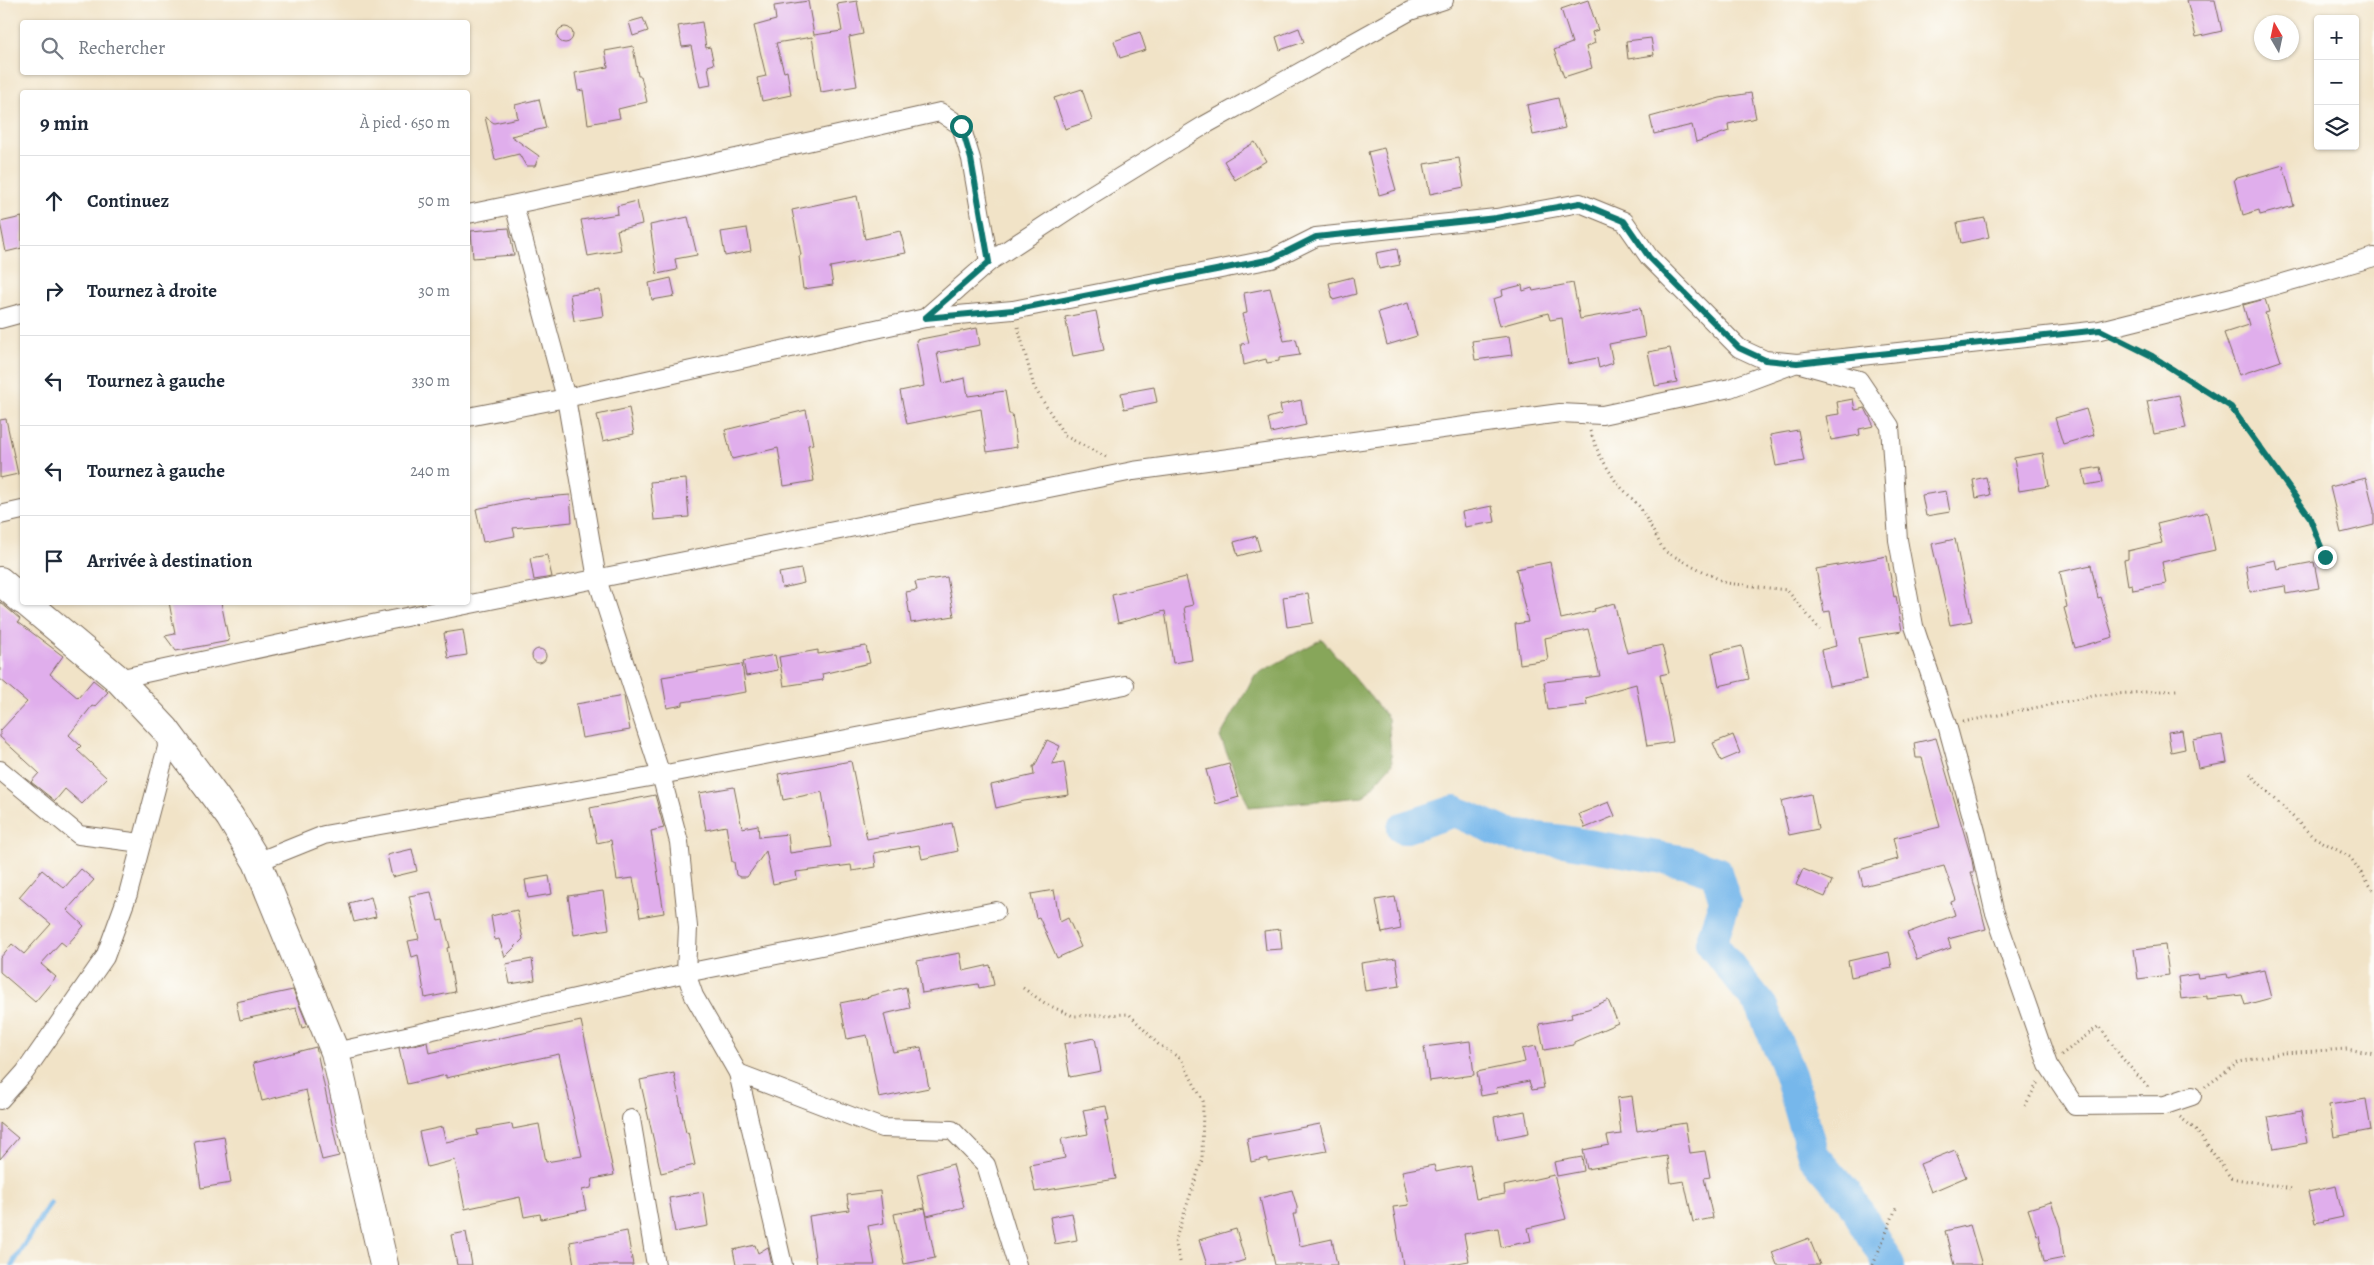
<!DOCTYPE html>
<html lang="fr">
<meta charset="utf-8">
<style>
:root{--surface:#fff;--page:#f2f2f3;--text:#1f2937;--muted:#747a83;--line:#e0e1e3}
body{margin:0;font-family:Alegreya,serif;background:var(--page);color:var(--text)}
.controls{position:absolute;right:15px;top:15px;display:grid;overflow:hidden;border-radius:5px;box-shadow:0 1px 4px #0004}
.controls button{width:45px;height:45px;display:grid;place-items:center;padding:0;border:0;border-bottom:1px solid var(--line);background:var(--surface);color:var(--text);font:25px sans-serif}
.compass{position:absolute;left:2254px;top:15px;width:45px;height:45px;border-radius:50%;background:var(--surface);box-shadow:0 1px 4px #0004;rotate:351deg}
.stop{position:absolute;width:15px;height:15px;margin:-11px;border:4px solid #0f766e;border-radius:50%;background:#fff}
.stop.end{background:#0f766e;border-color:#fff;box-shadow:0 1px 5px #0008}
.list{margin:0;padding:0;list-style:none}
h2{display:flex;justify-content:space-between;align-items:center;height:65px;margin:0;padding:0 20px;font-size:21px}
h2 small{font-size:16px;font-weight:400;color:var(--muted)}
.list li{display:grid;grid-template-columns:32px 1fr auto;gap:15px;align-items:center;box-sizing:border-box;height:90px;padding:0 20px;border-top:1px solid var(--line)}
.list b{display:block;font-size:19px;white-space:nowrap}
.list em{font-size:16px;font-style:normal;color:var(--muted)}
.icon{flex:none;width:28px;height:28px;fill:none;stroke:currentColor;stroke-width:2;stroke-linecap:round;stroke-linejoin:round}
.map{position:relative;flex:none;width:2374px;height:1265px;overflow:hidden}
.search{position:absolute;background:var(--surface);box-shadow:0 1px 4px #0004;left:20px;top:20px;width:450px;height:55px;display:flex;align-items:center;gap:12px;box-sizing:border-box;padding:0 18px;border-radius:5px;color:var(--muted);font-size:19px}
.panel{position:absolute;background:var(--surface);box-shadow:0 1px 4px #0004;left:20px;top:90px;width:450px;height:515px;border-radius:5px}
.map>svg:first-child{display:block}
</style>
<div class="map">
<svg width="2374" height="1265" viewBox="0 0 2374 1265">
<rect width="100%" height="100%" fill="#fdfcf7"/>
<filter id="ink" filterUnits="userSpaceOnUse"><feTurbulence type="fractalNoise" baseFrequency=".02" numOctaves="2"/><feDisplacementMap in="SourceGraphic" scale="10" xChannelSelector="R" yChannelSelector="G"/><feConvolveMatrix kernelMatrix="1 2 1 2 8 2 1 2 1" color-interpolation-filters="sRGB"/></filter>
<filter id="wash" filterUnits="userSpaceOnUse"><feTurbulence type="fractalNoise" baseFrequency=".0096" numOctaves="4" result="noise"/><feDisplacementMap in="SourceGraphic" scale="20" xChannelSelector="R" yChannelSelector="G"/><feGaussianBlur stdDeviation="1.12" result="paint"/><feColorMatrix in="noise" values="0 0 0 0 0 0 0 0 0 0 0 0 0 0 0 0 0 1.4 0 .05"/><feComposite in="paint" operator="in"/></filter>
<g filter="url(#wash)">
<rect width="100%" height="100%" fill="#f1e3c7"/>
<polygon fill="#87a65a" stroke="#61683c" points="1322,639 1388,718 1392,764 1363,797 1249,807 1220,737 1255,675"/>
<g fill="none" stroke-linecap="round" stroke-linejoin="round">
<polyline stroke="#76b7eb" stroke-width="5.5" points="12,1265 50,1203"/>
<polyline stroke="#76b7eb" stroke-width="32" points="1403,828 1455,811 1509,835 1563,841 1687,862 1716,872 1725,901 1711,943 1762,1007 1790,1075 1813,1155 1851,1199 1889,1265"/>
</g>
<g id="blocks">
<g fill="#e0aeec">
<polygon points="1588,0 1598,30 1592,32 1595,43 1586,47 1592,68 1564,77 1554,50 1572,43 1561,9"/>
<polygon points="2187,0 2215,0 2222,31 2196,37"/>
<polygon points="808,1 814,35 842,31 837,4 857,1 863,34 849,37 857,86 821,92 812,37 776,43 784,72 787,71 791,95 762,101 757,78 766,76 754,26 776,20 774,6"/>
<polygon points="643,18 648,31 633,36 629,22"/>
<polygon points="702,22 706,48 710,47 714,64 708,66 711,85 700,87 691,46 682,47 678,26"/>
<circle cx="565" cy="35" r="8"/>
<polygon points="1299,28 1304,42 1280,50 1276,37"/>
<polygon points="1140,32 1146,50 1120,58 1114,41"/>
<polygon points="1651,38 1654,55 1628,59 1626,41"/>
<polygon points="633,46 638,76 641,76 647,102 618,109 620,118 588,124 583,90 578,91 575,73 608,67 605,51"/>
<polygon points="1082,89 1092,120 1065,129 1054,98"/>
<polygon points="1751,93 1756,118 1728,124 1729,131 1696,142 1692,125 1654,134 1650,117 1720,98"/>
<polygon points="1558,98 1565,128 1533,135 1527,105"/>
<polygon points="539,99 546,128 511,136 539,156 535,166 526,166 519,154 495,160 485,117 494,123 518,118 515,105"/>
<polygon points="1255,142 1266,161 1235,180 1224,161"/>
<polygon points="1384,148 1396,190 1379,195 1368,152"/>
<polygon points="1459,158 1464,187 1430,194 1424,164"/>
<polygon points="2283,165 2294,206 2260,215 2259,210 2243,215 2234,179"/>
<polygon points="857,196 865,239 900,231 906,253 830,267 833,285 803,289 799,256 801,255 792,210"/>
<polygon points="637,201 642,224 617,230 621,250 588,256 581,220 618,214 617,206"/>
<polygon points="22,217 22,248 6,252 0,222"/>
<polygon points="688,217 697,255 675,259 677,270 657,274 650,225"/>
<polygon points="1985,218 1989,237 1961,243 1957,223"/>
<polygon points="509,228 514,255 473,258 471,231"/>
<polygon points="747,228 751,251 725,256 721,232"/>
<polygon points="1397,249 1400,265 1379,269 1376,253"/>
<polygon points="1353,277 1356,294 1333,300 1329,283"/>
<polygon points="671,278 675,296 652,300 649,283"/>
<polygon points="1573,283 1580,319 1640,308 1645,337 1609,344 1613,363 1599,368 1597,358 1568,364 1562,318 1550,320 1548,313 1500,326 1493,299 1503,296 1502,290 1522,285 1523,291 1532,288 1533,291"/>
<polygon points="1270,288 1284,341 1296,339 1300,355 1279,358 1279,361 1267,363 1266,359 1244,365 1241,344 1249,343 1242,314 1247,313 1244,293"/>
<polygon points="600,290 604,316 574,321 570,294"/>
<polygon points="2265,299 2269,312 2265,313 2281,361 2239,375 2224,333 2249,325 2243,305"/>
<polygon points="1408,303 1417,336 1387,345 1378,312"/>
<polygon points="1096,311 1104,350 1073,356 1065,317"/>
<polygon points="977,328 980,345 937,353 943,383 965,378 968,396 1005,391 1009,414 1012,414 1017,447 987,452 981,409 907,424 900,391 924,386 916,340"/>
<polygon points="1509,336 1512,355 1475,360 1472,341"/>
<polygon points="1670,348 1677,382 1655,386 1648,352"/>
<polygon points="1154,387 1157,402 1124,409 1121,393"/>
<polygon points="2179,395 2186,428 2154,434 2147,401"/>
<polygon points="1853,399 1855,410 1865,408 1874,426 1859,429 1860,435 1831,440 1826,416 1839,414 1837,402"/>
<polygon points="1301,400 1306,425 1271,433 1268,418 1282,414 1280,405"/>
<polygon points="629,408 634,434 603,441 597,415"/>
<polygon points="2086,409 2094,435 2063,444 2055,418"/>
<polygon points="806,410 813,444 808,445 814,481 784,486 778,448 732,459 725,430"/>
<polygon points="6,419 18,474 0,478 0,420"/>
<polygon points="1798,430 1804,461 1776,466 1770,435"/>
<polygon points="2043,453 2049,486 2019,491 2014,458"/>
<polygon points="2100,467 2103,482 2086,485 2083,470"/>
<polygon points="1986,477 1990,495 1976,498 1973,480"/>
<polygon points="2366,478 2374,511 2374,525 2341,533 2330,487"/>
<polygon points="686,479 689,517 654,520 650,482"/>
<polygon points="1946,491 1950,512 1926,516 1922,495"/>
<polygon points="570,495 572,522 513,528 515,536 483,542 476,509 522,499"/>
<polygon points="1492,506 1495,522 1465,527 1462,512"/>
<polygon points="2207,512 2215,550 2162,562 2166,584 2133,590 2132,584 2128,585 2124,560 2128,559 2128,551 2162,543 2157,524"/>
<polygon points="1256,536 1260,550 1238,556 1234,542"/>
<polygon points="1955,539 1972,621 1950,625 1932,544"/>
<polygon points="547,555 552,577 534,580 530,558"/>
<polygon points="1887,556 1894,597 1896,596 1902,631 1859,638 1867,679 1829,686 1821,650 1836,646 1830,611 1824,612 1816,569"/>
<polygon points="2275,560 2277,569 2314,562 2319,588 2286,594 2285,586 2250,592 2246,566"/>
<polygon points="1550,562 1561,619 1595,611 1594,609 1614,603 1627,653 1662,645 1669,673 1660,675 1673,742 1647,746 1636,684 1586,698 1587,705 1548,710 1544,682 1600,676 1588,629 1545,638 1548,660 1520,664 1515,624 1528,622 1516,569"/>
<polygon points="2091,565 2098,598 2101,597 2113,637 2075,648 2064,608 2067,607 2060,572"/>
<polygon points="801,569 804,583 782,588 779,573"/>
<polygon points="947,577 954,616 911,623 906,592 917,590 915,582"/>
<polygon points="1186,577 1193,605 1184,607 1192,660 1173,663 1165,611 1118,623 1112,595"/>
<polygon points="1308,593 1313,623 1287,627 1283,597"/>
<polygon points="0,602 20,619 18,622 63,656 50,674 78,698 93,680 108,692 94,707 92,706 69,735 81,746 77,750 107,778 82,804 65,789 55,801 31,782 39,773 0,737 0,731 27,702 0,679"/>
<polygon points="169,602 221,602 229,641 176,651 165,636 175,634"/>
<polygon points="463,630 467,655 448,658 444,633"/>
<polygon points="866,646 870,663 822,674 823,680 784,686 779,657 818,650 818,654"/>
<polygon points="1742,646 1749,679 1719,686 1712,653"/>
<circle cx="539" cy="656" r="7"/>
<polygon points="775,655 778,670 746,676 743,661"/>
<polygon points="742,664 746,692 683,702 683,705 667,708 662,677"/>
<polygon points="624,696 630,730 582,738 576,704"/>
<polygon points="2182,730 2185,749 2171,752 2168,732"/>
<polygon points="1733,735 1740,753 1721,761 1713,743"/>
<polygon points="2222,735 2227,763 2198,768 2193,740"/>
<polygon points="1936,738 1972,860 1974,872 1971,872 1986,929 1948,939 1951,948 1917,960 1907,933 1955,915 1951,902 1956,900 1944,866 1863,886 1859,870 1898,859 1893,838 1940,827 1922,758 1916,758 1914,743"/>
<polygon points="1047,740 1060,746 1052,764 1064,762 1069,795 1024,801 996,808 991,785 1034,775 1033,766 1035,766"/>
<polygon points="851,761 867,839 952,823 958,851 922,859 919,845 874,853 876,867 852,871 851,865 796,872 797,879 773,884 766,851 747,877 740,877 736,875 734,862 732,862 726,826 706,830 699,793 734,787 742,828 758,825 759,837 788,834 790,853 831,847 822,792 783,800 778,774"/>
<polygon points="1229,764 1239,797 1216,804 1206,770"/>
<polygon points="1811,794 1818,829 1789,835 1781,801"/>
<polygon points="655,795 664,828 651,831 664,913 640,917 633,878 617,880 611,840 597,843 590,808"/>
<polygon points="1609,802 1615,816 1585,828 1579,814"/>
<polygon points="412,849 417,871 392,877 387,855"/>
<polygon points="81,869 94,880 67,910 84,926 66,946 61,942 41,964 56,977 35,1002 0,972 0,958 12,944 24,954 51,924 19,897 42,870 64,888"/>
<polygon points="1803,869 1832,881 1825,897 1796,885"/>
<polygon points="549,876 552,894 528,898 525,880"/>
<polygon points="1054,890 1060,922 1068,918 1081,947 1057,958 1039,917 1036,918 1031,894"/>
<polygon points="603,891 609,929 574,935 568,896"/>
<polygon points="431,892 438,921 443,920 450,947 447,948 455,992 425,998 418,955 412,957 408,941 419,939 409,896"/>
<polygon points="371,897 376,917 354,922 349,903"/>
<polygon points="1395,897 1401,929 1382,933 1376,900"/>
<polygon points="517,910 523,939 505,957 499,939 495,940 491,916"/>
<polygon points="1280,929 1282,949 1266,950 1264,931"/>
<polygon points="2165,945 2169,975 2138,979 2134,949"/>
<polygon points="1889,952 1892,968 1851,977 1848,961"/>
<polygon points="960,953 963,971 990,965 994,985 979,988 978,984 922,993 917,961"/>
<polygon points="1396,958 1400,986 1365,991 1361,963"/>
<polygon points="532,959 535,980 510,984 506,964"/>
<polygon points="2264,970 2271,998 2245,1005 2242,995 2207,999 2207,996 2181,999 2178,977 2197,974 2198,978 2227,974 2228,978"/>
<polygon points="906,987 910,1008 884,1014 893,1052 921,1047 929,1088 879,1098 867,1035 847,1039 840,1003 870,997 870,996"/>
<polygon points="293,990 308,1026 302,1028 296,1008 240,1020 236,1002"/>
<polygon points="1608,1000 1618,1023 1574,1042 1574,1045 1544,1050 1539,1024 1572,1018 1571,1013 1588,1009"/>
<polygon points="581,1021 614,1175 593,1179 591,1188 582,1190 586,1210 541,1219 540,1214 524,1217 520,1197 465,1209 455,1160 427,1167 419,1132 442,1127 446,1142 478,1135 477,1130 512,1124 513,1129 539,1124 546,1162 582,1156 559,1054 446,1078 446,1075 407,1084 399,1048 427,1042 429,1053"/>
<polygon points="1095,1038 1101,1071 1070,1077 1064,1044"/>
<polygon points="1470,1041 1474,1075 1429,1081 1424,1047"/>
<polygon points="1536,1046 1544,1088 1532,1090 1529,1081 1496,1088 1497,1093 1481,1096 1477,1072 1525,1062 1522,1049"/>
<polygon points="316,1047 339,1156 322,1160 306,1090 262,1101 253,1063"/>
<polygon points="674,1073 686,1133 688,1132 695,1165 661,1173 640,1080"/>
<polygon points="1632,1096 1637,1131 1685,1123 1690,1153 1705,1151 1710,1177 1704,1178 1713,1218 1693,1222 1684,1181 1671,1183 1667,1156 1587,1169 1583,1150 1609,1145 1607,1136 1621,1134 1617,1098"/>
<polygon points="2366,1099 2371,1130 2334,1137 2329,1105"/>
<polygon points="1106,1106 1109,1120 1105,1121 1116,1179 1035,1192 1030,1165 1065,1158 1061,1139 1088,1134 1083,1110"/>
<polygon points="1525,1111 1529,1133 1498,1139 1494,1117"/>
<polygon points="2301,1111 2307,1143 2274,1149 2268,1117"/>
<polygon points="0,1123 18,1138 0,1159"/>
<polygon points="1320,1124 1327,1151 1268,1162 1268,1158 1251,1162 1247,1138"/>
<polygon points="224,1136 231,1183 201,1188 194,1141"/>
<polygon points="1955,1150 1966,1177 1931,1192 1920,1164"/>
<polygon points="1582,1157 1584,1171 1557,1176 1554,1162"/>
<polygon points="953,1164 964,1207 927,1216 917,1174"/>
<polygon points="1434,1165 1436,1172 1470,1165 1476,1199 1505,1194 1504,1186 1554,1175 1566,1219 1528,1228 1531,1241 1501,1247 1498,1228 1464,1234 1469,1261 1446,1265 1403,1265 1393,1207 1409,1205 1402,1171"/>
<polygon points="2336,1186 2343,1217 2315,1223 2308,1192"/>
<polygon points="1292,1190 1297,1207 1297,1214 1293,1214 1300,1246 1332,1239 1337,1265 1275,1265 1260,1198"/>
<polygon points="880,1191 884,1223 868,1226 875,1265 816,1265 809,1216 849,1210 847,1195"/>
<polygon points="703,1192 708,1226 675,1232 669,1198"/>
<polygon points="2051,1202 2060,1227 2064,1258 2044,1262 2039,1234 2037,1235 2028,1209"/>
<polygon points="925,1208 935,1258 904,1264 894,1214"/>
<polygon points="1072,1213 1077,1240 1055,1244 1050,1217"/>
<polygon points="1970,1225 1982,1265 1954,1265 1945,1231"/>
<polygon points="1236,1229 1245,1260 1229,1265 1207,1265 1199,1240"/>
<polygon points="627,1231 633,1265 574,1265 570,1242"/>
<polygon points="466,1232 472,1265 457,1265 451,1235"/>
<polygon points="1809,1238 1820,1265 1777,1265 1772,1252"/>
<polygon points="755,1245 758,1253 768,1247 772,1265 736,1265 733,1250"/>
</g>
</g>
</g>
<g filter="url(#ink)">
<use href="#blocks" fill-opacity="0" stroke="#7b6b59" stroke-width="1"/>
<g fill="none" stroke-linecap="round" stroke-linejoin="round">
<g stroke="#7b6b59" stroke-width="20">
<g id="street">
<polyline points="514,205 566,398 597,579 661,775 679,842 688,927 686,973 694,996 738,1073 783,1265"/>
<polyline points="468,214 736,158 940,112 961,126 971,159 989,262"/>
<polyline points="925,318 989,262 1091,195 1203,126 1410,11 1444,0"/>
<polyline points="0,319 22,313"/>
<polyline points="468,417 566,398 925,318 1013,310 1272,259 1316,237 1496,218 1580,203 1624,221 1649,257 1739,348 1765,360 1797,363 1859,380 1890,426 1898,540 1914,626 1947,725 1977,835 1994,910 2048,1065 2075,1106 2165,1105 2192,1096"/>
<polyline points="0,515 22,510"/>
<polyline points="118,679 391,620 1133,471 1560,413 1602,415 1730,388 1797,363 2100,330 2252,292 2374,257"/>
<polyline points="0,770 79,835 141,843"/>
<polyline points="257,862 324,835 661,775 1125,685"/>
<polyline points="335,1052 686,973 996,911"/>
<polyline points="738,1073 882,1128 952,1130 986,1165 1017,1265"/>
<polyline points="0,1100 25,1072 105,957 128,894 167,747 165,729"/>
<polyline points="631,1119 656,1265"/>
</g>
</g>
<g stroke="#7b6b59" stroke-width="30">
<g id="highway">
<polyline points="0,581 22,600"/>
<polyline points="26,602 118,679 165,729 230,817 257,862 335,1052 384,1265"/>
</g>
</g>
<g stroke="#7b6b59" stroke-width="3" stroke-dasharray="1 4" stroke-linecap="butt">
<polyline points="1018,327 1034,387 1065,436 1108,458"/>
<polyline points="2125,342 2152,355 2231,407 2309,516 2325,557"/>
<polyline points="1590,431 1599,454 1616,482 1640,507 1664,551 1726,583 1787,590 1820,630"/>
<polyline points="1963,722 2099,695 2177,690"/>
<polyline points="2250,774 2312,836 2350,857 2374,891"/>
<polyline points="1023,988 1046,1004 1073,1016 1129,1014 1158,1044 1181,1059 1203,1101 1202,1160 1175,1241 1181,1265"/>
<polyline points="2061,1055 2099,1026 2122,1058 2148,1087"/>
<polyline points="2205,1087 2239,1062 2282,1053 2347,1049 2374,1054"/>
<polyline points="2025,1106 2038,1082"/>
<polyline points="2180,1117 2196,1130 2231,1178 2292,1189"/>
<polyline points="1873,1265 1897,1206"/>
</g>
<use href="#street" stroke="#fff" stroke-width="18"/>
<use href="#highway" stroke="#fff" stroke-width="28"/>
</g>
</g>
<g fill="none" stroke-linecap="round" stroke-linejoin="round" filter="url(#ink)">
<polyline stroke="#0f766e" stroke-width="6" points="961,126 971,159 989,262 925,318 1013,310 1272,259 1316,237 1496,218 1580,203 1624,221 1649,257 1739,348 1765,360 1797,363 2100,330 2152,356 2231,407 2309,516 2325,557"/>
</g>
</svg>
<div class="controls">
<button>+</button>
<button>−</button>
<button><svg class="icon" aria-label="layers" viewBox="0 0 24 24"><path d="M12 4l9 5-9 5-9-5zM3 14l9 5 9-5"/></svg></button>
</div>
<svg class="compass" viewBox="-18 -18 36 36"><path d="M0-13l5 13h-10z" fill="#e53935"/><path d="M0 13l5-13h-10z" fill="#747a83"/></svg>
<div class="stop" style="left:961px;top:126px"></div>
<div class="stop end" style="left:2325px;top:557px"></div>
<div class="search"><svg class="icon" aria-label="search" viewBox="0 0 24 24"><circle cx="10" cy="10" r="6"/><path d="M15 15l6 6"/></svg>Rechercher</div>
<section class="panel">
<h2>9 min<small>À pied · 650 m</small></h2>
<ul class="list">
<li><svg class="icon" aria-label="ahead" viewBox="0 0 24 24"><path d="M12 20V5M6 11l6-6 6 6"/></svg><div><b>Continuez</b></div><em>50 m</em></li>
<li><svg class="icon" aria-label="right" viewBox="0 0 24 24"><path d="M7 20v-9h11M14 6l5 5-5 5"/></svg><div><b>Tournez à droite</b></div><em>30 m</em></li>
<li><svg class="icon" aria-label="left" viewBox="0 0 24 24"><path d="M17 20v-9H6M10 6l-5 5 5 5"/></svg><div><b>Tournez à gauche</b></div><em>330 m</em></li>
<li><svg class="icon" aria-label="left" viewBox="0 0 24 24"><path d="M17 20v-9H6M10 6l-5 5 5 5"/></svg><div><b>Tournez à gauche</b></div><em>240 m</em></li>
<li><svg class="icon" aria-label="arrive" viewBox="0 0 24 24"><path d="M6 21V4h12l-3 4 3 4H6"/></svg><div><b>Arrivée à destination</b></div></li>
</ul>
</section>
</div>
